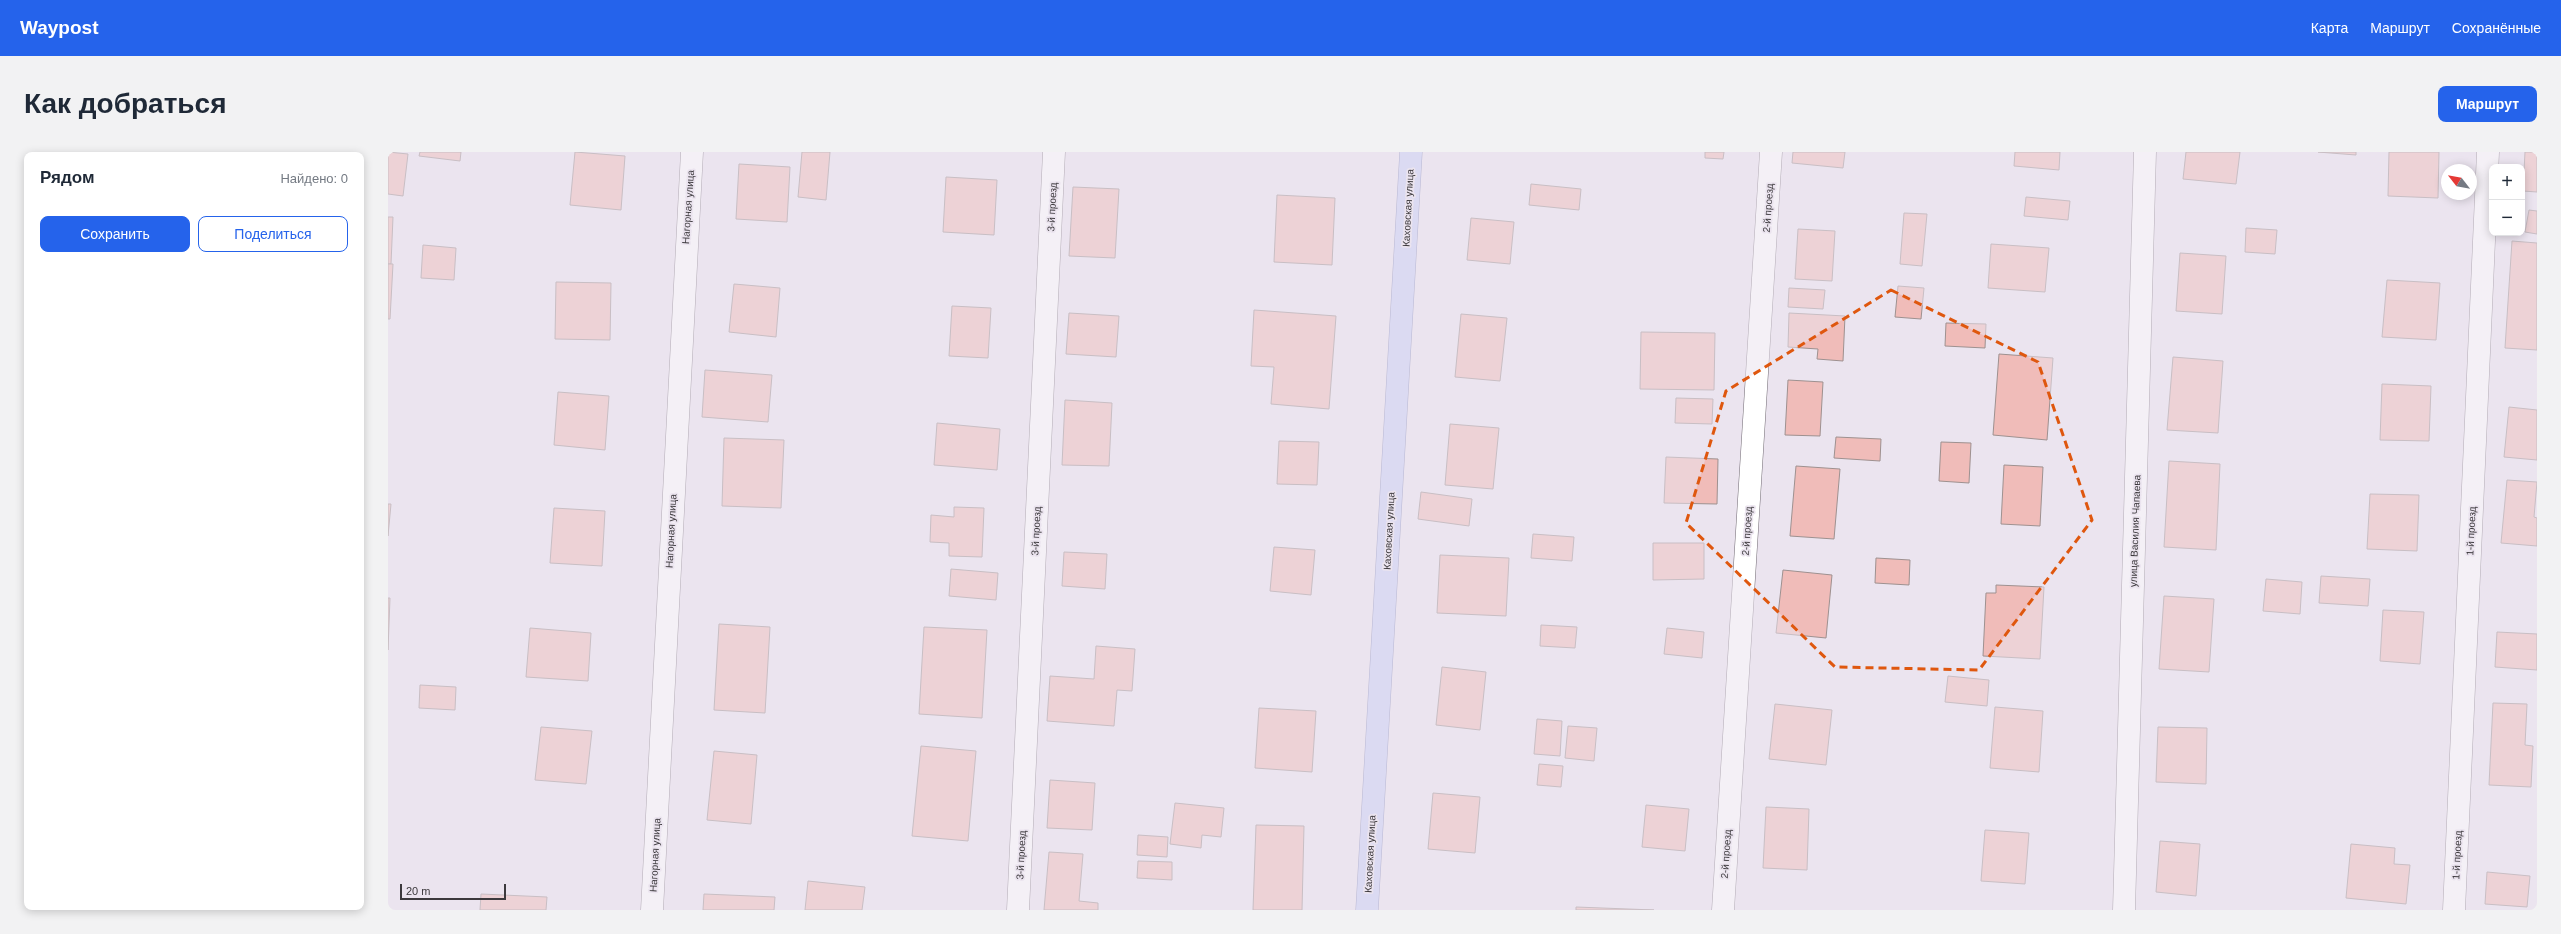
<!DOCTYPE html>
<html lang="ru">
<meta charset="utf-8">
<style>
:root{--surface:#fff;--page:#f2f2f3;--text:#1f2937;--muted:#747a83;--line:#e0e1e3;--accent:#2563eb}
body{margin:0;font-family:Arial,sans-serif;background:var(--page);color:var(--text)}
.controls{position:absolute;right:12px;top:12px;display:grid;overflow:hidden;border-radius:8px;box-shadow:0 2px 10px #0003}
.controls button{width:36px;height:36px;display:grid;place-items:center;padding:0;border:0;border-bottom:1px solid var(--line);background:var(--surface);color:var(--text);font:20px sans-serif}
.compass{position:absolute;left:2053px;top:12px;width:36px;height:36px;border-radius:50%;background:var(--surface);box-shadow:0 2px 10px #0003;rotate:301deg}
.scale{position:absolute;left:12px;bottom:10px;width:106px;box-sizing:border-box;padding-left:4px;border:2px solid #3c393d;border-top:0;font-size:11px;line-height:14px;white-space:nowrap;color:#3c393d;-webkit-text-stroke:3px #ebe4ef;paint-order:stroke}
.list{margin:0;padding:0;list-style:none}
h2{display:flex;justify-content:space-between;align-items:center;height:52px;margin:0;padding:0 16px;font-size:17px}
h2 small{font-size:13px;font-weight:400;color:var(--muted)}
.actions{display:flex;gap:8px;padding:12px 16px}
.actions a{flex:1;padding:9px 0;border:1px solid var(--accent);border-radius:8px;text-align:center;font-size:14px;color:var(--accent)}
.actions .main{background:var(--accent);color:#fff}
.map{position:relative;flex:none;width:2149px;height:758px;overflow:hidden;border-radius:8px}
header{display:flex;align-items:center;gap:24px;box-sizing:border-box;height:56px;padding:0 20px;background:var(--accent);color:#fff}
header strong{font-size:19px}
nav{display:flex;gap:22px;margin-inline-start:auto;font-size:14px}
.intro{display:flex;align-items:center;justify-content:space-between;box-sizing:border-box;height:96px;padding:0 24px}
h1{margin:0;font-size:28px}
.button{padding:10px 18px;border-radius:8px;background:var(--accent);color:#fff;font-size:14px;font-weight:700}
main{display:flex;gap:24px;padding:0 24px}
aside{flex:1;background:var(--surface);border-radius:8px;box-shadow:0 2px 10px #0003}
.map>svg:first-child{display:block}
</style>
<header>
<strong>Waypost</strong>
<nav><a>Карта</a><a>Маршрут</a><a>Сохранённые</a></nav>
</header>
<div class="intro"><h1>Как добраться</h1><a class="button">Маршрут</a></div>
<main>
<aside>
<h2>Рядом<small>Найдено: 0</small></h2>
<ul class="list">
</ul>
<div class="actions"><a class="main">Сохранить</a><a>Поделиться</a></div>
</aside>
<div class="map">
<svg width="2149" height="758" viewBox="0 0 2149 758">
<rect width="100%" height="100%" fill="#ebe4ef"/>
<g fill="#f0bcb9" stroke="#9e9190">
<polygon points="0,0 20,2 15,44 0,42"/>
<polygon points="32,0 73,0 72,9 31,4"/>
<polygon points="187,0 237,4 233,58 182,53"/>
<polygon points="414,0 442,0 438,48 410,45"/>
<polygon points="1317,0 1336,0 1335,7 1317,6"/>
<polygon points="1405,0 1457,0 1455,16 1404,11"/>
<polygon points="1627,0 1672,0 1671,18 1626,14"/>
<polygon points="1798,0 1852,0 1848,32 1795,27"/>
<polygon points="1930,0 1968,0 1968,3"/>
<polygon points="2001,0 2051,0 2050,46 2000,44"/>
<polygon points="2137,0 2149,0 2149,40 2135,39"/>
<polygon points="351,12 402,15 399,70 348,67"/>
<polygon points="558,25 609,28 606,83 555,80"/>
<polygon points="1143,32 1193,37 1191,58 1141,53"/>
<polygon points="685,35 731,37 727,106 681,104"/>
<polygon points="889,43 947,46 944,113 886,110"/>
<polygon points="1638,45 1682,49 1680,68 1636,64"/>
<polygon points="2141,58 2149,59 2149,82 2137,80"/>
<polygon points="1516,61 1539,62 1534,114 1512,112"/>
<polygon points="0,65 5,65 3,112 0,112"/>
<polygon points="1083,66 1126,70 1122,112 1079,108"/>
<polygon points="1858,76 1889,78 1887,102 1857,100"/>
<polygon points="1410,77 1447,79 1444,129 1407,127"/>
<polygon points="2124,89 2149,91 2149,198 2117,196"/>
<polygon points="1603,92 1661,96 1657,140 1600,136"/>
<polygon points="35,93 68,96 66,128 33,126"/>
<polygon points="1792,101 1838,104 1834,162 1788,159"/>
<polygon points="0,112 5,112 2,167 0,167"/>
<polygon points="1999,128 2052,131 2048,188 1994,185"/>
<polygon points="168,130 223,131 222,188 167,187"/>
<polygon points="346,132 392,136 388,185 341,180"/>
<polygon points="1510,134 1536,136 1533,167 1507,165"/>
<polygon points="1401,136 1437,138 1435,157 1400,155"/>
<polygon points="564,154 603,156 600,206 561,204"/>
<polygon points="866,158 948,164 941,257 883,252 886,215 863,214"/>
<polygon points="681,161 731,164 728,205 678,202"/>
<polygon points="1401,161 1457,164 1455,209 1429,207 1430,197 1400,195"/>
<polygon points="1073,162 1119,166 1112,229 1067,225"/>
<polygon points="1558,171 1598,172 1597,196 1557,194"/>
<polygon points="1253,180 1327,181 1326,238 1252,237"/>
<polygon points="1611,202 1665,206 1659,288 1605,283"/>
<polygon points="1785,205 1835,209 1830,281 1779,278"/>
<polygon points="317,218 384,223 380,270 314,265"/>
<polygon points="1400,228 1435,230 1432,284 1397,283"/>
<polygon points="1994,232 2043,234 2041,289 1992,288"/>
<polygon points="170,240 221,244 217,298 166,293"/>
<polygon points="1288,246 1325,247 1324,272 1287,271"/>
<polygon points="677,248 724,251 721,314 674,313"/>
<polygon points="2121,255 2149,258 2149,308 2116,305"/>
<polygon points="549,271 612,277 609,318 546,313"/>
<polygon points="1062,272 1111,276 1105,337 1057,333"/>
<polygon points="1448,285 1493,287 1492,309 1446,306"/>
<polygon points="336,286 396,288 393,356 334,354"/>
<polygon points="891,289 931,290 929,333 889,332"/>
<polygon points="1553,290 1583,291 1581,331 1551,329"/>
<polygon points="1278,305 1330,307 1329,352 1276,351"/>
<polygon points="1781,309 1832,312 1828,398 1776,395"/>
<polygon points="1616,313 1655,315 1652,374 1613,372"/>
<polygon points="1408,314 1452,317 1446,387 1402,384"/>
<polygon points="2119,328 2149,330 2146,365 2149,366 2149,394 2113,391"/>
<polygon points="1033,340 1084,347 1081,374 1030,367"/>
<polygon points="1982,342 2031,343 2029,399 1979,397"/>
<polygon points="0,352 3,352 0,384"/>
<polygon points="566,355 596,356 594,405 561,404 561,391 542,390 543,363 566,365"/>
<polygon points="166,356 217,359 214,414 162,411"/>
<polygon points="1145,382 1186,385 1184,409 1143,406"/>
<polygon points="1265,391 1316,391 1316,427 1265,428"/>
<polygon points="886,395 927,398 923,443 882,439"/>
<polygon points="676,400 719,402 717,437 674,434"/>
<polygon points="1052,403 1121,406 1118,464 1049,461"/>
<polygon points="1488,406 1522,408 1521,433 1487,431"/>
<polygon points="563,417 610,421 608,448 561,444"/>
<polygon points="1395,418 1444,423 1438,486 1388,481"/>
<polygon points="1933,424 1982,427 1980,454 1931,451"/>
<polygon points="1878,427 1914,430 1912,462 1875,459"/>
<polygon points="1608,433 1656,435 1652,507 1595,504 1598,441 1608,441"/>
<polygon points="1776,444 1826,447 1821,520 1771,517"/>
<polygon points="0,446 2,446 0,498"/>
<polygon points="1995,458 2036,460 2032,512 1992,509"/>
<polygon points="331,472 382,475 377,561 326,558"/>
<polygon points="1153,473 1189,475 1187,496 1152,494"/>
<polygon points="536,475 599,478 594,566 531,562"/>
<polygon points="142,476 203,481 200,529 138,525"/>
<polygon points="1279,476 1316,480 1314,506 1276,502"/>
<polygon points="2109,480 2149,482 2149,518 2107,515"/>
<polygon points="708,494 747,497 744,539 729,538 726,574 659,569 662,524 706,527"/>
<polygon points="1054,515 1098,520 1092,578 1048,573"/>
<polygon points="1560,524 1601,528 1599,554 1557,550"/>
<polygon points="32,533 68,535 67,558 31,556"/>
<polygon points="2105,551 2139,552 2137,593 2145,594 2143,635 2101,633"/>
<polygon points="1387,552 1444,558 1438,613 1381,607"/>
<polygon points="1607,555 1655,559 1651,620 1602,616"/>
<polygon points="871,556 928,559 924,620 867,616"/>
<polygon points="1149,567 1174,569 1172,604 1146,602"/>
<polygon points="1180,574 1209,576 1206,609 1177,606"/>
<polygon points="153,575 204,579 198,632 147,628"/>
<polygon points="1770,575 1819,576 1818,632 1768,630"/>
<polygon points="533,594 588,599 580,689 524,684"/>
<polygon points="326,599 369,603 363,672 319,668"/>
<polygon points="1151,612 1175,614 1173,635 1149,633"/>
<polygon points="662,628 707,631 704,678 659,676"/>
<polygon points="1045,641 1092,645 1087,701 1040,697"/>
<polygon points="787,651 836,656 833,685 814,683 813,696 782,692"/>
<polygon points="1258,653 1301,657 1297,699 1254,695"/>
<polygon points="1378,655 1421,657 1419,718 1375,716"/>
<polygon points="868,673 916,674 914,758 865,758"/>
<polygon points="1597,678 1641,681 1637,732 1593,729"/>
<polygon points="750,683 780,685 779,705 749,703"/>
<polygon points="1772,689 1812,692 1808,744 1768,740"/>
<polygon points="1963,692 2007,696 2006,712 2022,713 2018,752 1958,746"/>
<polygon points="661,700 695,702 691,749 710,751 710,758 656,758"/>
<polygon points="750,709 784,710 784,728 749,726"/>
<polygon points="2099,720 2142,724 2139,755 2097,752"/>
<polygon points="420,729 477,735 474,758 417,758"/>
<polygon points="93,742 159,745 158,758 92,758"/>
<polygon points="316,742 387,745 386,758 315,758"/>
<polygon points="1188,755 1266,758 1188,758"/>
</g>
<g fill="none" stroke-linecap="round" stroke-linejoin="round">
<g stroke="#706972" stroke-width="23">
<g id="minor">
<polyline points="264,758 304,0"/>
<polyline points="630,758 666,0"/>
<polyline points="1335,758 1383,0"/>
<polyline points="1736,758 1757,0"/>
<polyline points="2066,758 2100,0"/>
</g>
</g>
<g stroke="#7e84b1" stroke-width="23">
<polyline id="major" points="979,758 1023,0"/>
</g>
<use href="#minor" stroke="#fff" stroke-width="22"/>
<use href="#major" stroke="#c7cef6" stroke-width="22"/>
</g>
<path d="M0 0H2149V758H0ZM 1503,138 L 1650,210 L 1704,368 L 1591,518 L 1447,515 L 1298,371 L 1338,239 Z" fill="#ebe4ef" fill-opacity=".55" fill-rule="evenodd"/>
<path fill="none" stroke="#df570e" stroke-width="3" stroke-dasharray="8 5" stroke-linejoin="round" d="M 1503,138 L 1650,210 L 1704,368 L 1591,518 L 1447,515 L 1298,371 L 1338,239 Z"/>
<g text-anchor="middle" dominant-baseline="central" stroke-width="3.5" stroke-linejoin="round" paint-order="stroke">
<g font-size="10" fill="#3c393d" stroke="#ebe4ef">
<text transform="translate(300 55) rotate(-86)">Нагорная улица</text>
<text transform="translate(664 55) rotate(-87)">3-й проезд</text>
<text transform="translate(1020 56) rotate(-87)">Каховская улица</text>
<text transform="translate(1380 56) rotate(-86)">2-й проезд</text>
<text transform="translate(283 379) rotate(-87)">Нагорная улица</text>
<text transform="translate(648 379) rotate(-87)">3-й проезд</text>
<text transform="translate(1001 379) rotate(-87)">Каховская улица</text>
<text transform="translate(1359 379) rotate(-86)">2-й проезд</text>
<text transform="translate(1747 379) rotate(-88)">улица Василия Чапаева</text>
<text transform="translate(2083 379) rotate(-87)">1-й проезд</text>
<text transform="translate(982 702) rotate(-87)">Каховская улица</text>
<text transform="translate(1338 702) rotate(-86)">2-й проезд</text>
<text transform="translate(267 703) rotate(-87)">Нагорная улица</text>
<text transform="translate(633 703) rotate(-87)">3-й проезд</text>
<text transform="translate(2069 703) rotate(-87)">1-й проезд</text>
</g>
</g>
</svg>
<div class="controls">
<button>+</button>
<button>−</button>
</div>
<svg class="compass" viewBox="-18 -18 36 36"><path d="M0-13l5 13h-10z" fill="#e53935"/><path d="M0 13l5-13h-10z" fill="#747a83"/></svg>
<div class="scale">20 m</div>
</div>
</main>
